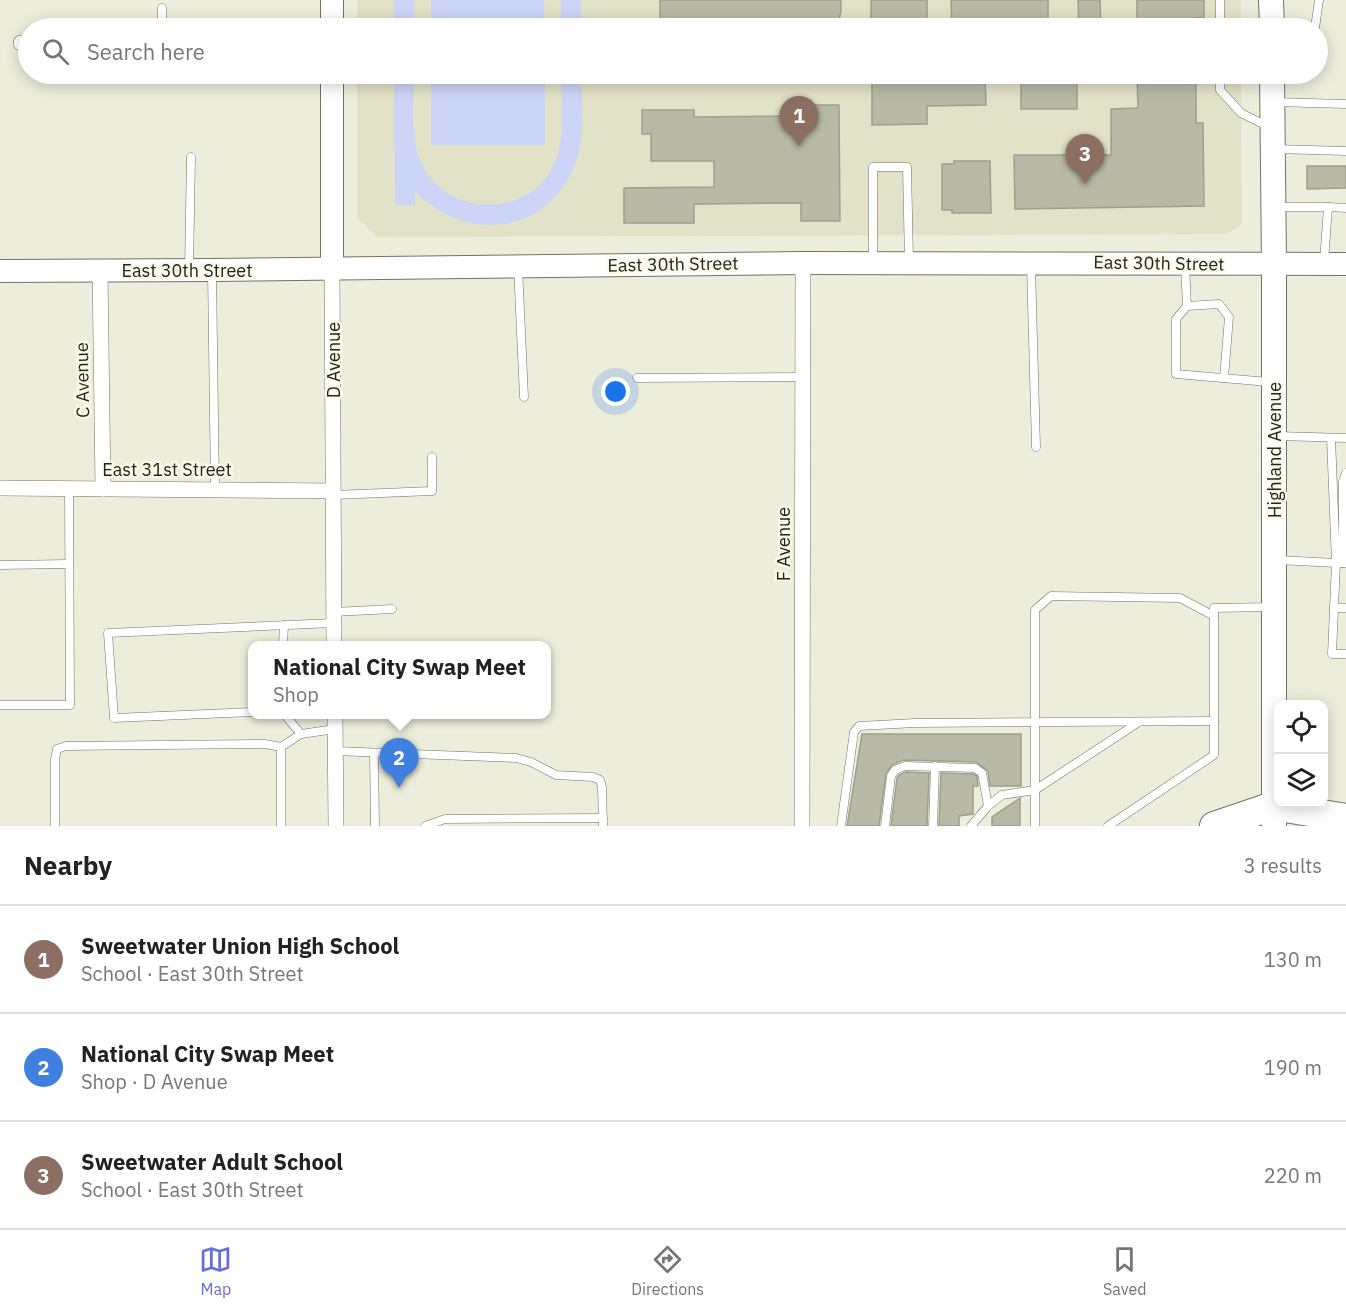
<!DOCTYPE html>
<meta charset="utf-8">
<style>
:root{--surface:#fff;--page:#f6f6f6;--text:#222;--muted:#767676;--line:#e0e0e0;--accent:#656de6}
body{margin:0;font-family:"IBM Plex Sans",sans-serif;background:var(--page);color:var(--text)}
.controls{position:absolute;right:18px;bottom:18px;display:grid;overflow:hidden;border-radius:12px;box-shadow:0 3px 15px #0003}
.controls button{width:54px;height:54px;display:grid;place-items:center;padding:0;border:0;border-bottom:2px solid var(--line);background:var(--surface);color:var(--text);font:30px sans-serif}
.you{position:absolute;left:616px;top:392px;width:21px;height:21px;margin:-15px;border:4px solid #fff;border-radius:50%;background:#1a73e8;box-shadow:0 0 0 9px #1a73e833}
.badge{display:grid;place-items:center;width:39px;height:39px;border-radius:50%;background:var(--accent);color:#fff;font-size:20px;font-weight:700}
.pin{position:absolute;translate:-50% -50px;filter:drop-shadow(0 2px 3px #0008)}
.pin::after{content:'';position:absolute;top:32px;width:21px;height:18px;background:inherit;clip-path:polygon(0 0,100% 0,50% 100%)}
.popup{position:absolute;left:248px;top:641px;width:303px;height:78px;box-sizing:border-box;display:grid;place-content:center;border-radius:12px;background:var(--surface);filter:drop-shadow(0 2px 4px #0005);font-size:20px;white-space:nowrap;color:var(--muted)}
.popup b{font-size:22px;color:var(--text)}
.popup::after{content:'';position:absolute;left:50%;top:100%;margin-left:-12px;border:12px solid transparent;border-top-color:var(--surface)}
.list{margin:0;padding:0;list-style:none}
h2{display:flex;justify-content:space-between;align-items:center;height:78px;margin:0;padding:0 24px;font-size:26px}
h2 small{font-size:20px;font-weight:400;color:var(--muted)}
.list li{display:grid;grid-template-columns:39px 1fr auto;gap:18px;align-items:center;box-sizing:border-box;height:108px;padding:0 24px;border-top:2px solid var(--line)}
.list b{display:block;font-size:22px;white-space:nowrap}
.list p{margin:0;font-size:20px;white-space:nowrap;color:var(--muted)}
.list em{font-size:20px;font-style:normal;color:var(--muted)}
.icon{flex:none;width:33px;height:33px;fill:none;stroke:currentColor;stroke-width:2;stroke-linecap:round;stroke-linejoin:round}
.map{position:relative;flex:none;width:1346px;height:826px;overflow:hidden}
.search{position:absolute;background:var(--surface);box-shadow:0 3px 15px #0003;left:18px;right:18px;top:18px;height:66px;display:flex;align-items:center;gap:15px;box-sizing:border-box;padding:0 21px;border-radius:33px;color:var(--muted);font-size:22px}
.sheet{height:402px;background:var(--surface)}
nav{display:flex;justify-content:space-around;align-items:center;box-sizing:border-box;height:84px;border-top:2px solid var(--line);background:var(--surface);font-size:16px;color:var(--muted)}
nav a{display:grid;justify-items:center;gap:3px}
nav .on{color:var(--accent)}
.map>svg:first-child{display:block}
</style>
<div class="map">
<svg width="1346" height="826" viewBox="0 0 1346 826">
<rect width="100%" height="100%" fill="#ededdb"/>
<g fill="#e2e2c8">
<rect x="357" y="0" width="884" height="28"/>
<polygon points="357,74 1241,74 1242,223 1237,228 1227,234 377,237 357,218"/>
</g>
<g fill="#ccd4f7">
<rect x="394" y="0" width="20" height="28"/>
<polygon points="431,0 544,0 545,28 431,28"/>
<rect x="561" y="0" width="20" height="28"/>
<path d="M 394,74 L 414,74 C 414,102 409,137 422,164 C 446,216 525,219 552,168 C 567,140 561,104 561,74 L 581,74 C 581,103 586,136 575,164 C 549,235 464,244 415,191 L 415,205 L 395,205 Z"/>
<rect x="431" y="74" width="114" height="71"/>
</g>
<g fill="#b9b9a7" stroke="#9f9f8e" stroke-width="1.5">
<polygon points="660,0 841,0 841,11 837,28 660,28"/>
<rect x="871" y="0" width="56" height="28"/>
<polygon points="951,0 1048,0 1048,28 952,28"/>
<polygon points="1078,0 1100,0 1101,28 1079,28"/>
<polygon points="1137,0 1204,0 1204,18 1195,18 1195,28 1137,28"/>
<polygon points="872,74 927,74 927,76 985,76 986,105 927,106 927,124 872,125"/>
<polygon points="1137,74 1196,74 1196,123 1203,123 1204,206 1015,209 1014,155 1111,155 1111,109 1138,108"/>
<polygon points="1021,77 1039,77 1039,82 1077,82 1077,109 1021,109"/>
<polygon points="800,105 839,105 840,221 801,221 801,203 694,204 694,223 624,223 624,188 714,187 714,161 651,161 651,134 642,134 642,110 694,110 694,117 800,116"/>
<polygon points="954,161 990,161 991,213 952,213 952,210 942,210 942,164 954,164"/>
<polygon points="1307,166 1346,166 1346,188 1307,189"/>
<polygon points="862,734 1021,734 1021,786 990,786 988,771 976,762 903,760 892,765 886,773 879,826 847,826"/>
<polygon points="906,772 929,773 927,826 891,826 897,778 899,775"/>
<polygon points="941,773 973,774 977,776 978,786 973,786 973,814 959,816 959,826 939,826"/>
<polygon points="1020,798 1020,826 992,826 992,817"/>
</g>
<g fill="none" stroke-linecap="round" stroke-linejoin="round">
<g stroke="#737363" stroke-width="9">
<g id="lane">
<polyline points="162,8 162,28"/>
<polyline points="1220,28 1220,0"/>
<polyline points="1315,28 1319,0"/>
<polyline points="1220,74 1220,90 1241,113 1269,127"/>
<polyline points="1274,102 1346,104"/>
<polyline points="1274,149 1346,151"/>
<polyline points="1276,207 1328,207"/>
<polyline points="873,261 873,167 907,167 909,261"/>
<polyline points="1324,262 1328,207 1346,208"/>
<polyline points="1185,265 1187,306 1176,319 1176,374 1269,382"/>
<polyline points="518,267 524,397"/>
<polyline points="1031,267 1036,447"/>
<polyline points="189,269 191,157"/>
<polyline points="212,272 215,489"/>
<polyline points="1187,306 1219,304 1229,317 1224,378"/>
<polyline points="637,378 803,377"/>
<polyline points="1278,436 1346,438"/>
<polyline points="1331,438 1336,563 1346,563"/>
<polyline points="333,495 432,491 432,457"/>
<polyline points="1278,560 1336,563 1332,654 1346,654"/>
<polyline points="1343,563 1343,481 1346,473"/>
<polyline points="0,565 69,564"/>
<polyline points="1334,608 1346,608"/>
<polyline points="334,612 392,609"/>
<polyline points="283,646 284,625"/>
<polyline points="0,705 70,705 69,488"/>
<polyline points="252,712 114,718 108,633 334,623"/>
<polyline points="284,714 301,734 335,729"/>
<polyline points="281,747 281,826"/>
<polyline points="335,751 516,758 531,762 556,775 593,777 600,780 602,787 603,826"/>
<polyline points="374,753 375,826"/>
<polyline points="55,826 55,759 57,749 66,746 265,744 281,747 301,734"/>
<polyline points="425,826 445,819 603,818"/>
<polyline points="841,826 854,732 859,726 915,723 1214,721"/>
<polyline points="885,826 891,776 895,770 905,766 975,768 982,773 988,806"/>
<polyline points="933,826 935,766"/>
<polyline points="971,826 988,806 1002,795 1035,790 1139,722"/>
<polyline points="1035,826 1035,610 1051,596 1180,598 1214,616"/>
<polyline points="1108,826 1214,755 1214,608 1272,607"/>
</g>
</g>
<g stroke="#737363" stroke-width="16">
<g id="street">
<polyline points="21,43 28,43"/>
<polyline points="332,268 334,646"/>
<polyline points="100,270 103,489"/>
<polyline points="0,488 333,491"/>
<polyline points="335,714 336,826"/>
<polyline points="802,826 803,263"/>
</g>
</g>
<g stroke="#737363" stroke-width="24">
<g id="secondary">
<polyline points="332,0 332,28"/>
<polyline points="332,74 332,268"/>
<polyline points="0,271 212,270 803,263 1346,264"/>
</g>
</g>
<g stroke="#737363" stroke-width="26">
<g id="primary">
<polyline points="1271,0 1272,28"/>
<polyline points="1272,74 1274,264 1274,826"/>
</g>
</g>
<g stroke="#737363" stroke-width="30">
<polyline id="highway" points="1214,826 1273,806 1346,818"/>
</g>
<use href="#lane" stroke="#fff" stroke-width="8"/>
<use href="#street" stroke="#fff" stroke-width="15"/>
<use href="#secondary" stroke="#fff" stroke-width="22"/>
<use href="#primary" stroke="#fff" stroke-width="24"/>
<use href="#highway" stroke="#fff" stroke-width="28"/>
</g>
<g text-anchor="middle" dominant-baseline="central" stroke-width="5" stroke-linejoin="round" paint-order="stroke">
<g font-size="18" fill="#24241d" stroke="#fafae8">
<text transform="translate(1159 263) rotate(1)">East 30th Street</text>
<text transform="translate(673 264) rotate(-1)">East 30th Street</text>
<text x="187" y="270">East 30th Street</text>
<text transform="translate(333 360) rotate(-90)">D Avenue</text>
<text transform="translate(82 380) rotate(-91)">C Avenue</text>
<text transform="translate(1274 450) rotate(-90)">Highland Avenue</text>
<text x="167" y="469">East 31st Street</text>
<text transform="translate(783 544) rotate(-90)">F Avenue</text>
</g>
</g>
</svg>
<div class="controls">
<button><svg class="icon" aria-label="locate" viewBox="0 0 24 24"><circle cx="12" cy="12" r="6"/><path d="M12 2v4M12 18v4M2 12h4M18 12h4"/></svg></button>
<button><svg class="icon" aria-label="layers" viewBox="0 0 24 24"><path d="M12 4l9 5-9 5-9-5zM3 14l9 5 9-5"/></svg></button>
</div>
<div class="you"></div>
<div class="pin badge" style="left:799px;top:146px;background:#8d6e63">1</div>
<div class="pin badge" style="left:399px;top:788px;background:#3f7fe0">2</div>
<div class="popup"><b>National City Swap Meet</b>Shop</div>
<div class="pin badge" style="left:1085px;top:184px;background:#8d6e63">3</div>
<div class="search"><svg class="icon" aria-label="search" viewBox="0 0 24 24"><circle cx="10" cy="10" r="6"/><path d="M15 15l6 6"/></svg>Search here</div>
</div>
<section class="sheet">
<h2>Nearby<small>3 results</small></h2>
<ul class="list">
<li><span class="badge" style="background:#8d6e63">1</span><div><b>Sweetwater Union High School</b><p>School · East 30th Street</p></div><em>130 m</em></li>
<li><span class="badge" style="background:#3f7fe0">2</span><div><b>National City Swap Meet</b><p>Shop · D Avenue</p></div><em>190 m</em></li>
<li><span class="badge" style="background:#8d6e63">3</span><div><b>Sweetwater Adult School</b><p>School · East 30th Street</p></div><em>220 m</em></li>
</ul>
</section>
<nav>
<a class="on"><svg class="icon" aria-label="map" viewBox="0 0 24 24"><path d="M3 6l6-2 6 2 6-2v14l-6 2-6-2-6 2zM9 4v14M15 6v14"/></svg>Map</a>
<a><svg class="icon" aria-label="directions" viewBox="0 0 24 24"><path d="M12 3l9 9-9 9-9-9zM9 14v-3h6M13 9l2 2-2 2"/></svg>Directions</a>
<a><svg class="icon" aria-label="saved" viewBox="0 0 24 24"><path d="M7 4h10v16l-5-4-5 4z"/></svg>Saved</a>
</nav>
